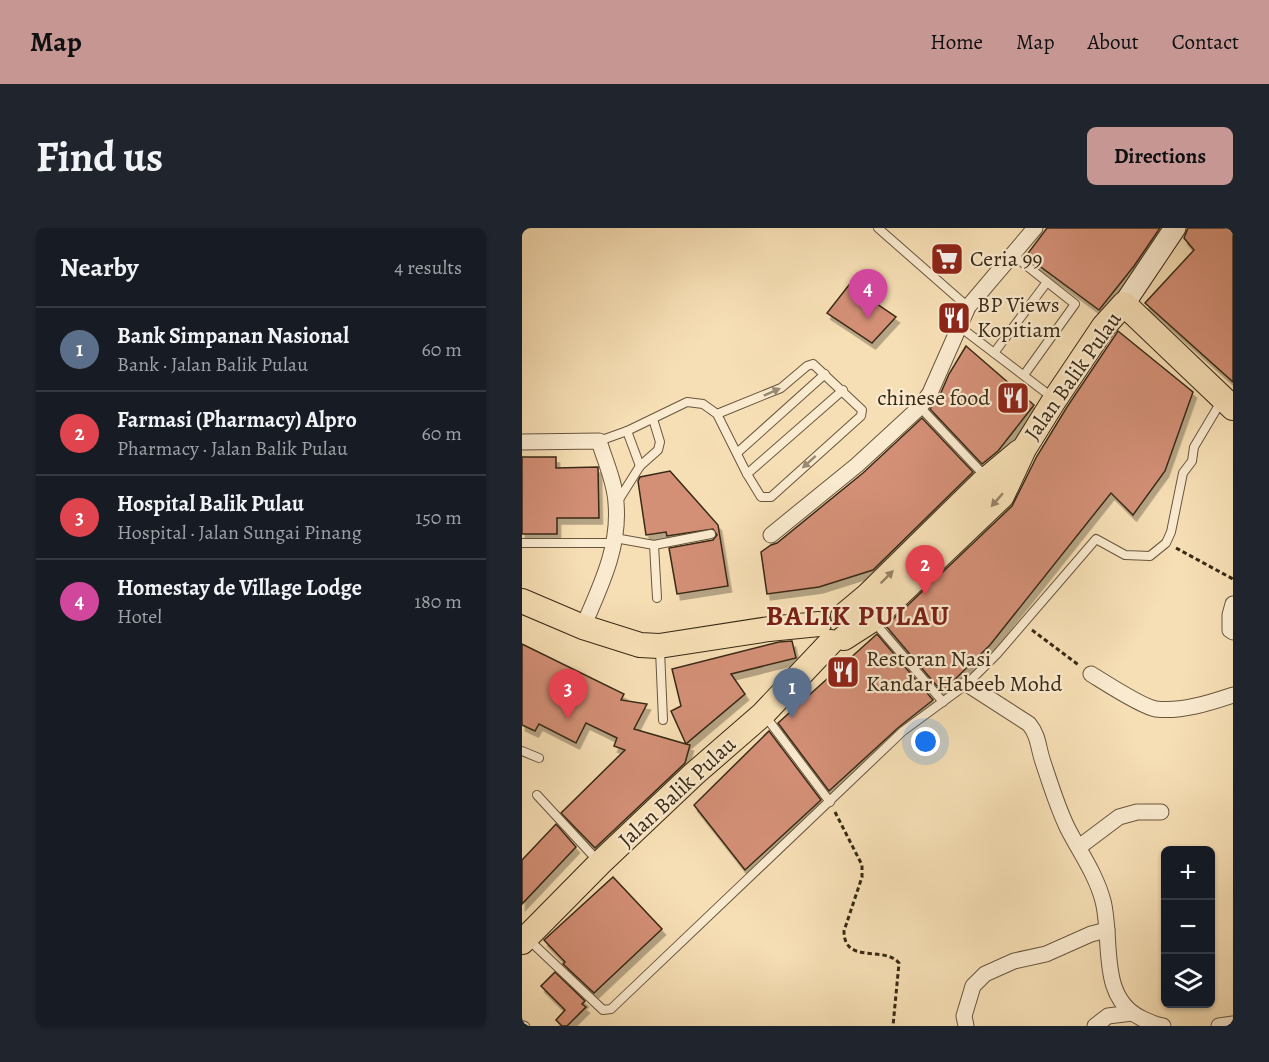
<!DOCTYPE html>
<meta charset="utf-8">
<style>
:root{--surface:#171b24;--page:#20242c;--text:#f1f3f6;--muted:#9ea1a6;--line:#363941;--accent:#c59692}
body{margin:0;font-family:Alegreya,serif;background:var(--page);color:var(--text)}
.controls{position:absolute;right:18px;bottom:18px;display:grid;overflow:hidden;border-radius:9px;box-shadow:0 2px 4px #0004}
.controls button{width:54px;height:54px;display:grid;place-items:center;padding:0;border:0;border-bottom:2px solid var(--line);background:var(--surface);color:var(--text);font:30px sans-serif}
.you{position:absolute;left:404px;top:514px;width:21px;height:21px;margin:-15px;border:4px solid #fff;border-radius:50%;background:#1a73e8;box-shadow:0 0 0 9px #1a73e833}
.badge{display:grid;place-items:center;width:39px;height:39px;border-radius:50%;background:var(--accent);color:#fff;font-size:20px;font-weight:700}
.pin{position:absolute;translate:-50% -50px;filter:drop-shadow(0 2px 3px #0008)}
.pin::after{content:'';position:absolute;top:32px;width:21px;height:18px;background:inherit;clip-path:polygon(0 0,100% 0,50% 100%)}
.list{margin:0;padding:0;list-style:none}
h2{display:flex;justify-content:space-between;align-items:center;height:78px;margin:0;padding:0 24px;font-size:26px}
h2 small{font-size:20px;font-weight:400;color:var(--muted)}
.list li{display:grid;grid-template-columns:39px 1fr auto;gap:18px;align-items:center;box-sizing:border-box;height:84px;padding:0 24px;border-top:2px solid var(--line)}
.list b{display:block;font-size:22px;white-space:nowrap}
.list p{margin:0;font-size:20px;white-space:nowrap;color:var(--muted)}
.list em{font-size:20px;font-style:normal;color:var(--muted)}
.icon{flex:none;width:33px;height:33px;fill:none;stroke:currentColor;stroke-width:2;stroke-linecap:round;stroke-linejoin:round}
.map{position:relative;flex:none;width:711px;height:798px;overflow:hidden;border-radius:9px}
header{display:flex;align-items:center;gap:36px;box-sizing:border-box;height:84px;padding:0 30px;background:var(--accent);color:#111}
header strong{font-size:28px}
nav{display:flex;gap:33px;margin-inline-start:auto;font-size:21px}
.intro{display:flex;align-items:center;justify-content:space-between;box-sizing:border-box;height:144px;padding:0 36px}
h1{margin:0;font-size:42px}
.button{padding:15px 27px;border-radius:9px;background:var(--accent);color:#111;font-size:21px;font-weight:700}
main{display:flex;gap:36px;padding:0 36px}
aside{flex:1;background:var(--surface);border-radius:9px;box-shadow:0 2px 4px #0004}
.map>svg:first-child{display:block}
</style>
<header>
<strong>Map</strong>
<nav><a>Home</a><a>Map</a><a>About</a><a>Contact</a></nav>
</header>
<div class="intro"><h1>Find us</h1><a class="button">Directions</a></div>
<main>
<aside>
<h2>Nearby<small>4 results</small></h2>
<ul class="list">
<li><span class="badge" style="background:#5c6f8a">1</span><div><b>Bank Simpanan Nasional</b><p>Bank · Jalan Balik Pulau</p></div><em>60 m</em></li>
<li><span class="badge" style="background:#e0444e">2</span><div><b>Farmasi (Pharmacy) Alpro</b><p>Pharmacy · Jalan Balik Pulau</p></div><em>60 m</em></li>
<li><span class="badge" style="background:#e0444e">3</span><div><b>Hospital Balik Pulau</b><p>Hospital · Jalan Sungai Pinang</p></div><em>150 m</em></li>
<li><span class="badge" style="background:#d1479c">4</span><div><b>Homestay de Village Lodge</b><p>Hotel</p></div><em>180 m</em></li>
</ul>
</aside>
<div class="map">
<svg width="711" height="798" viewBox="0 0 711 798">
<defs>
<filter id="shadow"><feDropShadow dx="3.5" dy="6" stdDeviation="0" flood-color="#0004"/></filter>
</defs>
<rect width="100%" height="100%" fill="#f7dfb5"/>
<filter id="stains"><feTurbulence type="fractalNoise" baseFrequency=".00333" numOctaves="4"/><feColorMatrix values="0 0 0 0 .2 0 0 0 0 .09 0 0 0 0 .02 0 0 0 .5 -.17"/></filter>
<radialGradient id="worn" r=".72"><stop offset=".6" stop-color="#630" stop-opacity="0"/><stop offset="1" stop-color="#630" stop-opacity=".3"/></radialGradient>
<g fill="#d49077" stroke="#382916" stroke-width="1.5" filter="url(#shadow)">
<polygon points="525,0 638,0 612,38 577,82 504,28"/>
<polygon points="666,0 711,0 711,154 623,75 672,22 662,10"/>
<polygon points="327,57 374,89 350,115 305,85"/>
<polygon points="596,103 671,164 643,243 611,287 589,265 468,417 420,464 364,398 490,278 515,228 545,179"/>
<polygon points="444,118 512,177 476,223 460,236 408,181 417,169 427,146"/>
<polygon points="400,190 451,244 351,342 297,359 245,366 239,324 249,317 255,315 341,245"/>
<polygon points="0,229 34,229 34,240 76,239 77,290 35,290 35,306 0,306"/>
<polygon points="148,243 196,297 206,358 155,366 147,320 191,312 195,307 191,301 145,308 144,304 124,307 116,253 118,249"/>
<polygon points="355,406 411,472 377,499 307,563 256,495"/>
<polygon points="270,413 274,430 209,446 223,466 164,516 168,517 163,535 73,620 39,585 103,522 92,518 95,510 64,495 54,515 17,496 13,503 0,497 0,416 102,466 99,472 125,476 112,501 164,516 149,483 159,478 150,441 257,414"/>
<polygon points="247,503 299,572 223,642 172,577"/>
<polygon points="34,596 54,619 0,676 0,632"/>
<polygon points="91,649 140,701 72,765 41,736 43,734 22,712"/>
<polygon points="33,744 63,773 60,776 64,779 45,798 40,798 34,792 43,782 19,758"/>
</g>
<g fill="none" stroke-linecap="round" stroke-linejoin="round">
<g stroke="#68563e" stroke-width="10">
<g id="lane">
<polyline points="356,0 446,79"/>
<polyline points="491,27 553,76 502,147"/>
<polyline points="438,99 531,170"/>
<polyline points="472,125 525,54"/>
<polyline points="398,179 462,247"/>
<polyline points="105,203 118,238"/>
<polyline points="77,213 105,203 165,174 181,176 195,186 225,246 239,269 249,269 339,188 340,182 291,136 285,138 259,160 195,186"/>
<polyline points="215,225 303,146"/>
<polyline points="225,246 321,162"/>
<polyline points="96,273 118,238 136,222 138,214 131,191"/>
<polyline points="93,310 132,317 189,306"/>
<polyline points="0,315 91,315"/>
<polyline points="132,317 135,370"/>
<polyline points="353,395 421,474"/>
<polyline points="138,422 141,492"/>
<polyline points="244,489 308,574"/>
<polyline points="0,523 17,530"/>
<polyline points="15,567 75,632"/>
<polyline points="6,711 81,782 89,781 381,503 445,456 475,426 574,311 603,327 628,328 644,315 649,304 661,245 670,233 672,219 700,172"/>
<polyline points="0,797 3,798"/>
</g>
</g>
<g stroke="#68563e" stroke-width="17">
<g id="street">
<path d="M 0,214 L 77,213 C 83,233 93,254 94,275 C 98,320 78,359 61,399"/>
<polyline points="249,307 335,237 398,179 408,165 446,79 513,0"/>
<polyline points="711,376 708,387 708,402 711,404"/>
<path d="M 569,446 C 582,454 620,479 634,481 C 659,484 687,475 711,467"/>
<path d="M 445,456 L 507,496 C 517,508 516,520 521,534 C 528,555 535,578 545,599 C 557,623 574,646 581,673 C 591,712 576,769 619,790 C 626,793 633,797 641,798"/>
<polyline points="557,619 597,589 615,584 639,584"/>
<polyline points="444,798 442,788 451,758 463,746 492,733 524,726 569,706 585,702"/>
<polyline points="573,798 586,788 610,785"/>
<polyline points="697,798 711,796"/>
</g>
</g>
<g stroke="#382916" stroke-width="23">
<polyline id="secondary" points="602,76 653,0"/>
</g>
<g stroke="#382916" stroke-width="26">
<g id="primary">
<polyline points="0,373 61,399 118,417 137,418 247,401 297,396"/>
<polyline points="321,388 345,368 460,255 497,224"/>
<polyline points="322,410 350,392 480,268 502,221 533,171 582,98 602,76 711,180"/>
<polyline points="0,714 78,635 172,546 241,486 309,414"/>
</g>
</g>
<g stroke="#382916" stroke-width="3" stroke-dasharray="4.5 3" stroke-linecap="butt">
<polyline points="654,320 711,351"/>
<polyline points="510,402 558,438"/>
<path d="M 313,584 L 340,637 L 340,649 L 322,703 C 322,737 362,717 377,735 L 371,798"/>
</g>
<use href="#lane" stroke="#faeacf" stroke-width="8"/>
<use href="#street" stroke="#faeacf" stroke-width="15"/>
<use href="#secondary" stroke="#faeacf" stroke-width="21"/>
<use href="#primary" stroke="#f7dfb5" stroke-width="24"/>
</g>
<defs><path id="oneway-solid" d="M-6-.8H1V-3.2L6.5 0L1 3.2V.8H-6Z" transform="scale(1.5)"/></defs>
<g fill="#998a72">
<use href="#oneway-solid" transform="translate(250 164) rotate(-24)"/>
<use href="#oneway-solid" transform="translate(287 234) rotate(138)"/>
</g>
<g fill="#988466">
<use href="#oneway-solid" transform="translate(475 272) rotate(131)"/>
<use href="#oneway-solid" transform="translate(365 349) rotate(-45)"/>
</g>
<defs>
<g id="supermarket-square" transform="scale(1.725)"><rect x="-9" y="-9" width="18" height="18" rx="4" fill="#8f2418" stroke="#faeacf"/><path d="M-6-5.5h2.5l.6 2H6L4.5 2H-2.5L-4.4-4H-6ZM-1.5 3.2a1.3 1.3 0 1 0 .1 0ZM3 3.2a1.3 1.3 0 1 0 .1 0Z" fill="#fff"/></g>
<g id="restaurant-square" transform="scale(1.725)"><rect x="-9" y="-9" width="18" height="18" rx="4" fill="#8f2418" stroke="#faeacf"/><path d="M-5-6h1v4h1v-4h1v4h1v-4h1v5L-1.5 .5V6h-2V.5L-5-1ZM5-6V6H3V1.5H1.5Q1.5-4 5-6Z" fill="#fff"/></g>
</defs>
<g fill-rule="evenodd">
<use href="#supermarket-square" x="425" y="31"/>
<use href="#restaurant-square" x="432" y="90"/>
<use href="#restaurant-square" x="491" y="170"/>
<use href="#restaurant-square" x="321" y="444"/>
</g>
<g text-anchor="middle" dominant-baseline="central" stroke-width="4.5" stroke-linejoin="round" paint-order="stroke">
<g font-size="22" fill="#382916" stroke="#faeacf" text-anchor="start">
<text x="448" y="31">Ceria 99</text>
<text x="455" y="77">BP Views<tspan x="455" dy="25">Kopitiam</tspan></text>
<text x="468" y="170" text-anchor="end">chinese food</text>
<text x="344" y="431">Restoran Nasi<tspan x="344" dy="25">Kandar Habeeb Mohd</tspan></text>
</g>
<g font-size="22" fill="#382916" stroke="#faeacf">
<text transform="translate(551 148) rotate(-55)">Jalan Balik Pulau</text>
<text transform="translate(155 564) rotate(-43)">Jalan Balik Pulau</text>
</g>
<g font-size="28" font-weight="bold" letter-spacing="1.5" fill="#7a1f14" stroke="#faeacf">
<text x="336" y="388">BALIK PULAU</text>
</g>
</g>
<rect width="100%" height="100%" filter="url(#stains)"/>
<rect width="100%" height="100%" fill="url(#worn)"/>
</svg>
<div class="controls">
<button>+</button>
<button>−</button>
<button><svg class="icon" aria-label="layers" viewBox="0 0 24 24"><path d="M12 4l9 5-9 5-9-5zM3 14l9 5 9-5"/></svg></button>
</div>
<div class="you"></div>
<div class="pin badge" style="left:270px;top:490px;background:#5c6f8a">1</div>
<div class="pin badge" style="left:403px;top:367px;background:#e0444e">2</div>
<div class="pin badge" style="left:46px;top:491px;background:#e0444e">3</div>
<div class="pin badge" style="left:346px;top:91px;background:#d1479c">4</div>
</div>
</main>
